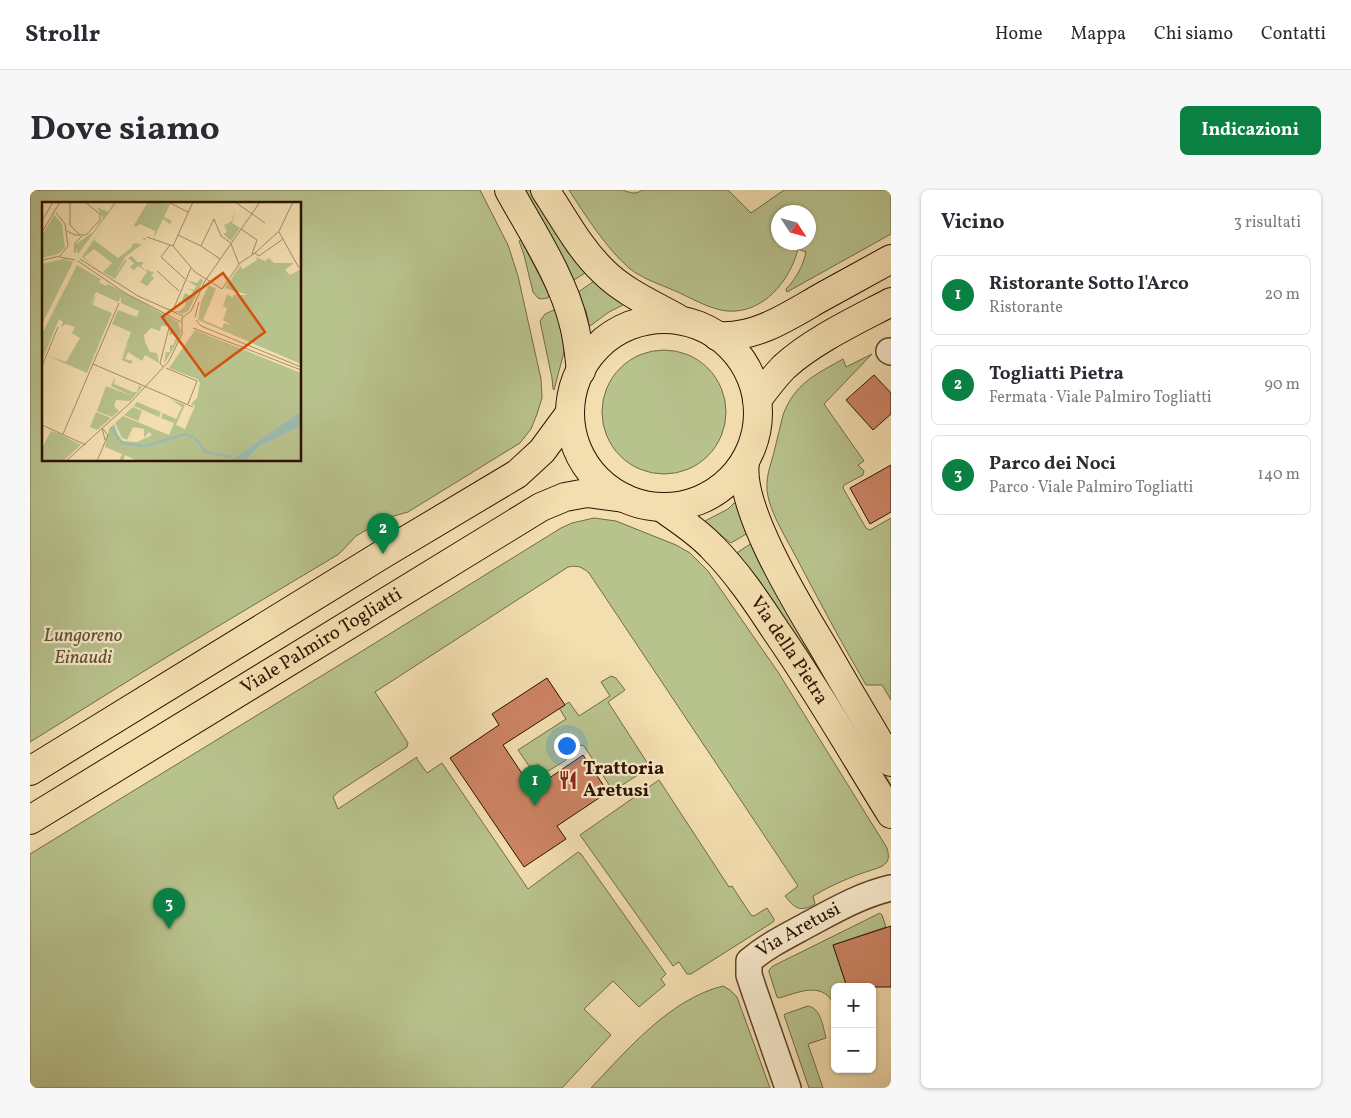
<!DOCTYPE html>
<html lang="it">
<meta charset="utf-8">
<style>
:root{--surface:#fff;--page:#f7f7f7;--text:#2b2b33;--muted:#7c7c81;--line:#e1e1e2;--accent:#0b8043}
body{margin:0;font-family:Vollkorn,serif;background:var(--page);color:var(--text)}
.controls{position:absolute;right:15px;bottom:15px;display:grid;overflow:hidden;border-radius:8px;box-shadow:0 1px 4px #0004}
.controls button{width:45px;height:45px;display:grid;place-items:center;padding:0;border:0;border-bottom:1px solid var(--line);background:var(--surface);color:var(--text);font:25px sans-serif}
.compass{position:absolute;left:741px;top:15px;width:45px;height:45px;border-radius:50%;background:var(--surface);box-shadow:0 1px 4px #0004;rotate:126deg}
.you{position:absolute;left:536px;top:555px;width:18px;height:18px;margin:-12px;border:4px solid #fff;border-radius:50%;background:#1a73e8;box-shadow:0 0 0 8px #1a73e833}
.badge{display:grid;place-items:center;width:32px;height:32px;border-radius:50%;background:var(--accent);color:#fff;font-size:16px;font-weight:700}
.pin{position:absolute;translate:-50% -41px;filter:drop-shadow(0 1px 2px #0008)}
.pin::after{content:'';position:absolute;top:26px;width:18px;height:15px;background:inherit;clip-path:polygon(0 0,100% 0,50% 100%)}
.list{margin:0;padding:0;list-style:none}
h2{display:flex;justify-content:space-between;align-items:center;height:65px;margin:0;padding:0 20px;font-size:21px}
h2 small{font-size:16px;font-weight:400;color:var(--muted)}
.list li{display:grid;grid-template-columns:32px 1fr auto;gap:15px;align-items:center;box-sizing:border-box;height:80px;margin:0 10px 10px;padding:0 10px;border:1px solid var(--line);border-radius:8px}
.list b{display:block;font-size:19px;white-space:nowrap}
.list p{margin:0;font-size:16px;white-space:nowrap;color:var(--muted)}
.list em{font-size:16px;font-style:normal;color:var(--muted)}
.map{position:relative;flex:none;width:861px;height:898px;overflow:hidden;border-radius:8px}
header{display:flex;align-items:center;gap:30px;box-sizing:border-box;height:70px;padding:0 25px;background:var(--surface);border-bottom:1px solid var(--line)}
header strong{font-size:24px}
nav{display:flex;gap:28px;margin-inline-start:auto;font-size:18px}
.intro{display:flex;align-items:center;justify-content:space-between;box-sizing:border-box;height:120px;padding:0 30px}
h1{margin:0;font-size:35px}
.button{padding:12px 22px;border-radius:8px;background:var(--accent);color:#fff;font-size:18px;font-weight:700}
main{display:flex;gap:30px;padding:0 30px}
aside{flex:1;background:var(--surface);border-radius:8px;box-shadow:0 1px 4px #0004}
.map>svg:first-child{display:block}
</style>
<header>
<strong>Strollr</strong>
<nav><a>Home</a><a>Mappa</a><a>Chi siamo</a><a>Contatti</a></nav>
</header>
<div class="intro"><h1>Dove siamo</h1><a class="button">Indicazioni</a></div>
<main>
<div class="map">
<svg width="861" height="898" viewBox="0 0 861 898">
<rect width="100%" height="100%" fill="#f3deb0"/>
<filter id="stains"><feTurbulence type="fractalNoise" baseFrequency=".004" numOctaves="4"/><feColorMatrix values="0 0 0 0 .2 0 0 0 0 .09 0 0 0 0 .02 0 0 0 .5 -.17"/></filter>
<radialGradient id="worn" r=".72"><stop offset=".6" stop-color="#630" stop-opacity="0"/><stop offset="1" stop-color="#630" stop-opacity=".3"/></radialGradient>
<g fill="#b8c28d" stroke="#726a46" fill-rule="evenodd">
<path d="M 0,0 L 450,0 L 478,55 L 488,86 L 511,189 L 512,208 L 507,224 L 501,239 L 490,253 L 378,322 L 357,328 L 326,346 L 309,364 L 140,465 L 0,552 ZM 14,14 L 270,14 L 270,270 L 14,270 Z"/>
<polygon points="494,0 500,0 555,81 555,83 544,90 541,90"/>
<path d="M 539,0 L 593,0 C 600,3 606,5 612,0 L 698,0 L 721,23 L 754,0 L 861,0 L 861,44 L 757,102 L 756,99 C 766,89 773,76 776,62 L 768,59 C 760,91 733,124 697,121 C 678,119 660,107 643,100 C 629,94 611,88 599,78 C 577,59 555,25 539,0 ZM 748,22 L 778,22 L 778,52 L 748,52 Z"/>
<polygon points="491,50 519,104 518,108 511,109 508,108 503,102 494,65 489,51"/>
<polygon points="564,91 595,114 579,122 560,136 559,135 556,121 547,103"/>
<polygon points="526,119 529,126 535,158 524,200 523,199 522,188 510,131 515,124"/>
<circle cx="634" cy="222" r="62"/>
<path d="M 842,164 L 794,214 L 834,271 L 828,275 L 834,281 L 833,285 L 814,295 L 813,298 L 836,338 L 840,340 L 861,328 L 861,510 L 852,495 L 836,495 C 811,452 788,409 765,365 C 755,346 738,319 737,299 C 736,284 742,272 745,258 C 748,247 750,236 753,225 C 765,193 785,185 813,169 L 816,177 Z"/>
<polygon points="704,313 707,314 708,320 718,343 701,353 676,334 675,331 698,319"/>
<path d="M 564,328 L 586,331 L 646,355 L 660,363 L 678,381 L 748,482 L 857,658 C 858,663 860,668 856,673 C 853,677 847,678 842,680 C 822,686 802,695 783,706 L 785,714 C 769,723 765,718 755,706 L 768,696 L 559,383 C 552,377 548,375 538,377 L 345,502 L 378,553 L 377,557 L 308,602 L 303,607 L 308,619 L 387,567 L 387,569 L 397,583 L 412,573 L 498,699 L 548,662 L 551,664 L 636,784 L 631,789 L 635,795 L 609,817 L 583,791 L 554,819 L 581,845 L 532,898 L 0,898 L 0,664 L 324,466 L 531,338 L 542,333 Z"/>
<polygon points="722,353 769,442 861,595 861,603 765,444 708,364 708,362"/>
<polygon points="581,486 586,488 595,500 578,512 620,577 583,601 554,556 551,555 535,566 536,570 515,583 508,574 501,579 488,560 536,529 529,518 539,512 549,526 580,506 571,492"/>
<polygon points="629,590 699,697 702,696 721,725 724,726 737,718 744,729 744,731 740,734 661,784 657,784 649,772 643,776 550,645"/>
<path d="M 850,723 L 852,725 L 856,737 L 803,755 L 817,797 L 805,797 L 805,817 C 794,790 770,802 749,808 L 747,807 L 739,782 L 739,780 L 743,776 Z"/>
<path d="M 693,796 L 700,800 L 707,807 L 740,898 L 561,898 C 597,860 640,809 693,796 Z"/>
<path d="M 778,816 C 791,818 793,837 796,848 L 778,854 L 793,898 L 779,898 L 754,825 L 755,824 Z"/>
</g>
<g fill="#cd8464" stroke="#2d1200">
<polygon points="844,185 861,203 861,224 843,240 816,210"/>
<polygon points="861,275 861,322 840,334 820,298"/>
<polygon points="517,488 535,515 473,555 495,588 504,583 512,593 553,565 578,602 527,636 536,649 494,677 420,568 469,535 462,524"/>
<polygon points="861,736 861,797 817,797 803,755"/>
</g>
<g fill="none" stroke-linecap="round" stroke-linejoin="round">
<g stroke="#5e452c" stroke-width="28">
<g id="minor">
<polyline points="859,161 861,162"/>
<path id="s1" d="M 758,898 L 725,803 L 719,785 L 719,771 C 738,755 757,746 779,734 C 805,720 831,705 861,698"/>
</g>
</g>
<g stroke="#2d1200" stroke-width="30">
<g id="major">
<path d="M 479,0 C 502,42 533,88 544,135 C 548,150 549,165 551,181"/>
<path d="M 515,0 C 533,27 549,58 573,81 C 594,102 622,114 647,128"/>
<circle cx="634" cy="223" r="94"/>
<path d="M 687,146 C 725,149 759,126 790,108 C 814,95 837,82 861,69"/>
<path d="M 727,210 C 736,198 744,187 754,177 C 782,151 827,130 861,112"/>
<path d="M 715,272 C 708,319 770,418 795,460 C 816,497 839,535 861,572"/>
<path id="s2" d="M 631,317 C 649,330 667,341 682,357 C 707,382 727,412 746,441 C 787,500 823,563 861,624"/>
<polyline points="0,581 353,364 487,284 512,261 540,223"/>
<path id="s3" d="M 0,630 L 511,317 L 535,307 L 557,303 L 594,308"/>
</g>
</g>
<use href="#minor" stroke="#f7eacc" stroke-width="25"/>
<use href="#major" stroke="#f3deb0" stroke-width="28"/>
</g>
<defs>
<g id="restaurant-bare" transform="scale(1.5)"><path d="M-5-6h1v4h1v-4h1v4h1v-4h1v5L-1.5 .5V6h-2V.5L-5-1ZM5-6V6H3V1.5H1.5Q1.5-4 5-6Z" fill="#8f2418" stroke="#f7eacc" stroke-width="2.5" paint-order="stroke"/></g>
</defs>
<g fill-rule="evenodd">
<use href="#restaurant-bare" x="538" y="590"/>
</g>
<g text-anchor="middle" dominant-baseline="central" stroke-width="4.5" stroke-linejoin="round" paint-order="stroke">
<g font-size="19" font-style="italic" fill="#5e5031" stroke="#f7eacc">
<text x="53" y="446">Lungoreno<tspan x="53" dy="22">Einaudi</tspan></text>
</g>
<g font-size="19" fill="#2d1200" stroke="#f7eacc">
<text stroke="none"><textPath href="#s3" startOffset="342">Viale Palmiro Togliatti</textPath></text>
<text stroke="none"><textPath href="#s2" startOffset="194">Via della Pietra</textPath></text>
<text stroke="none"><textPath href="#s1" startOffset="192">Via Aretusi</textPath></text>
</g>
<g font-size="19" font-weight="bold" fill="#2d1200" stroke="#f7eacc" text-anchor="start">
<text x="553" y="579">Trattoria<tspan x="553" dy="22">Aretusi</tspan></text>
</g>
</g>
<g transform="translate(12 12)">
<rect width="259" height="259" fill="#f3deb0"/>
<path d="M 72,0 L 75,0 L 36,52 L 33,43 L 51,30 L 61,16 L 55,5 L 66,10 ZM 106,0 L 128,2 L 122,15 L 130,19 L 128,22 L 121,17 L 112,36 L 113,29 L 98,22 L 94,25 L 92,23 ZM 194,8 L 190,21 L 198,26 L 189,39 L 181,32 L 185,30 L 182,23 L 189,20 ZM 12,13 L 20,22 L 23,46 L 16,52 L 0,56 L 0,33 ZM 65,18 L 52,38 L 76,56 L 89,46 L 91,41 L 100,42 L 103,39 L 100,36 L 104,36 L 103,39 L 100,42 L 83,55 L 72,75 L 84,56 L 84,60 L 73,77 L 54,66 L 61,70 L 70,61 L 52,47 L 42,55 L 51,63 L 40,55 ZM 90,54 L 95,60 L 102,60 L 99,64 L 104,69 L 107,66 L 106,69 L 112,70 L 109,74 L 112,76 L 105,84 L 98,80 L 105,70 L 96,64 L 92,68 L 88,65 L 92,61 L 86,56 ZM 214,55 L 223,59 L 227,56 L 232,61 L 252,61 L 243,68 L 248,73 L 259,67 L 259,162 L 156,118 L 159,99 L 167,83 L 174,87 L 161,118 L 180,126 L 182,121 L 189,123 L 181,118 L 185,106 L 181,104 L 185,92 L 191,96 L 191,93 L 206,93 L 183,86 L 198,64 L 201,67 L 215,58 ZM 22,57 L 31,60 L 0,122 L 0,62 ZM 35,63 L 59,77 L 57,80 L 64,84 L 66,82 L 136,120 L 139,130 L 135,140 L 122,162 L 124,150 L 128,150 L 128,143 L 131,143 L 134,136 L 133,132 L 127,133 L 129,124 L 119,124 L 118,129 L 109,126 L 102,133 L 103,140 L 108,150 L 115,151 L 117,161 L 103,153 L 100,159 L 86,150 L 83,157 L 91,159 L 89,162 L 80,158 L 87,138 L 78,159 L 89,130 L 70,122 L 76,108 L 95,115 L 97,109 L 79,101 L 79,95 L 76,100 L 54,90 L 48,105 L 55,92 L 51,103 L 70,111 L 45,171 L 6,154 L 24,160 L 38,136 L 30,131 L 33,125 L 24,122 L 19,125 L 21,120 L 17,117 L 0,159 L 0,132 ZM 159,76 L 161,79 L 147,108 L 141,112 L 132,109 L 138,109 L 143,104 L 144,100 L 140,98 L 143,91 L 149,94 L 151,89 L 144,86 L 152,88 L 154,84 L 144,78 L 155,81 ZM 153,128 L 259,171 L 259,209 L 187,259 L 96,259 L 83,253 L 81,259 L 77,259 L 80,252 L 63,245 L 67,227 L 72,222 L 77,236 L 81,239 L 95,240 L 110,233 L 107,230 L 102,236 L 102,227 L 91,225 L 85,238 L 80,236 L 73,221 L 81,214 L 127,233 L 132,221 L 119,216 L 121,211 L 134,217 L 140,205 L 127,196 L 143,203 L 134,223 L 143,227 L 153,204 L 149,202 L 155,196 L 158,181 L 155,177 L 127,166 ZM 73,175 L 72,182 L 91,190 L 95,190 L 97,183 L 100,185 L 88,199 L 74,198 L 72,204 L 77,209 L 70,215 L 55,209 L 64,184 L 90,194 L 69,184 ZM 95,200 L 119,210 L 117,215 L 92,204 ZM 91,205 L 100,209 L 96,219 L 82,213 ZM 54,210 L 69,216 L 55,228 L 48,225 ZM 259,224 L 259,259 L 203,259 L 217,245 ZM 9,229 L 16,231 L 39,243 L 21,259 L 1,259 L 1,244 Z" fill="#b8c28d"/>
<path d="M 259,209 L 259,224 L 217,245 L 203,259 L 187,259 Z" fill="#9cbbb0"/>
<path fill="none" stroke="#9cbbb0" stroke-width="2.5" d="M 69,225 L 80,241 L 103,244M 104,244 L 143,232 L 153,236 L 164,250 L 190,255"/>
<path fill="none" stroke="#a48c6a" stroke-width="1" d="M 28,0 L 28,23 L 38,33M 126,0 L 146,10M 193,0 L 223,21M 0,19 L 11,0M 199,27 L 215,38 L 210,52M 25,29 L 33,33 L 44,33 L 58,18 L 58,12 L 43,0M 0,30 L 18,0M 237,30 L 257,66M 136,33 L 159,44 L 178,57M 105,35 L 131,44 L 153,70 L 180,87 L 198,61 L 213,51M 189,42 L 197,62M 128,43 L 119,55 L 143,77M 131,44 L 151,0M 159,44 L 172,17 L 179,34 L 189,41M 33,51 L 33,41 L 40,34M 213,51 L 217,54 L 241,37M 212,52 L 237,29 L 251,0M 17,55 L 33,58M 38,57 L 96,94 L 141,114M 1,58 L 18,54 L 26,44 L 23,22 L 14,11M 36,59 L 83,91 L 139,120M 115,69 L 137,89M 131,108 L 149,66M 153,115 L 157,100M 154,118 L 159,124 L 259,165M 151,126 L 259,168M 51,162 L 151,205M 0,164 L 16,125M 121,165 L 118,161 L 127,126M 124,166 L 155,179 L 146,202M 0,223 L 44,243M 21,232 L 77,101M 24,259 L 88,201 L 127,159 L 140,132 L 140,116 L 149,109 L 163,79 L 218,0M 55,259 L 66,233 L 60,226 L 63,238"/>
<path fill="#d5520b" fill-opacity="0.15" stroke="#d5520b" stroke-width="2.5" d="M 181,71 L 223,130 L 163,174 L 120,115 Z"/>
<rect width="259" height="259" fill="none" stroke="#2d1200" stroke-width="2.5"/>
</g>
<rect width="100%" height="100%" filter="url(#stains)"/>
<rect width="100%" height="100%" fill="url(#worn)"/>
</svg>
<div class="controls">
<button>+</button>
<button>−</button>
</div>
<svg class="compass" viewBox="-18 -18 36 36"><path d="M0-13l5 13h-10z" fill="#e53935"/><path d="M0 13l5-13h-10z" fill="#7c7c81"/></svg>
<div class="you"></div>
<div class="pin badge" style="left:505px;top:616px">1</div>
<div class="pin badge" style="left:353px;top:364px">2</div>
<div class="pin badge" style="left:139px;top:739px">3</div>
</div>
<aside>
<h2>Vicino<small>3 risultati</small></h2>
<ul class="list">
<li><span class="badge">1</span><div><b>Ristorante Sotto l'Arco</b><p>Ristorante</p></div><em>20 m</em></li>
<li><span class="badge">2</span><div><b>Togliatti Pietra</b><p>Fermata · Viale Palmiro Togliatti</p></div><em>90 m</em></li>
<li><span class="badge">3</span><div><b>Parco dei Noci</b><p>Parco · Viale Palmiro Togliatti</p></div><em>140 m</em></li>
</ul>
</aside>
</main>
